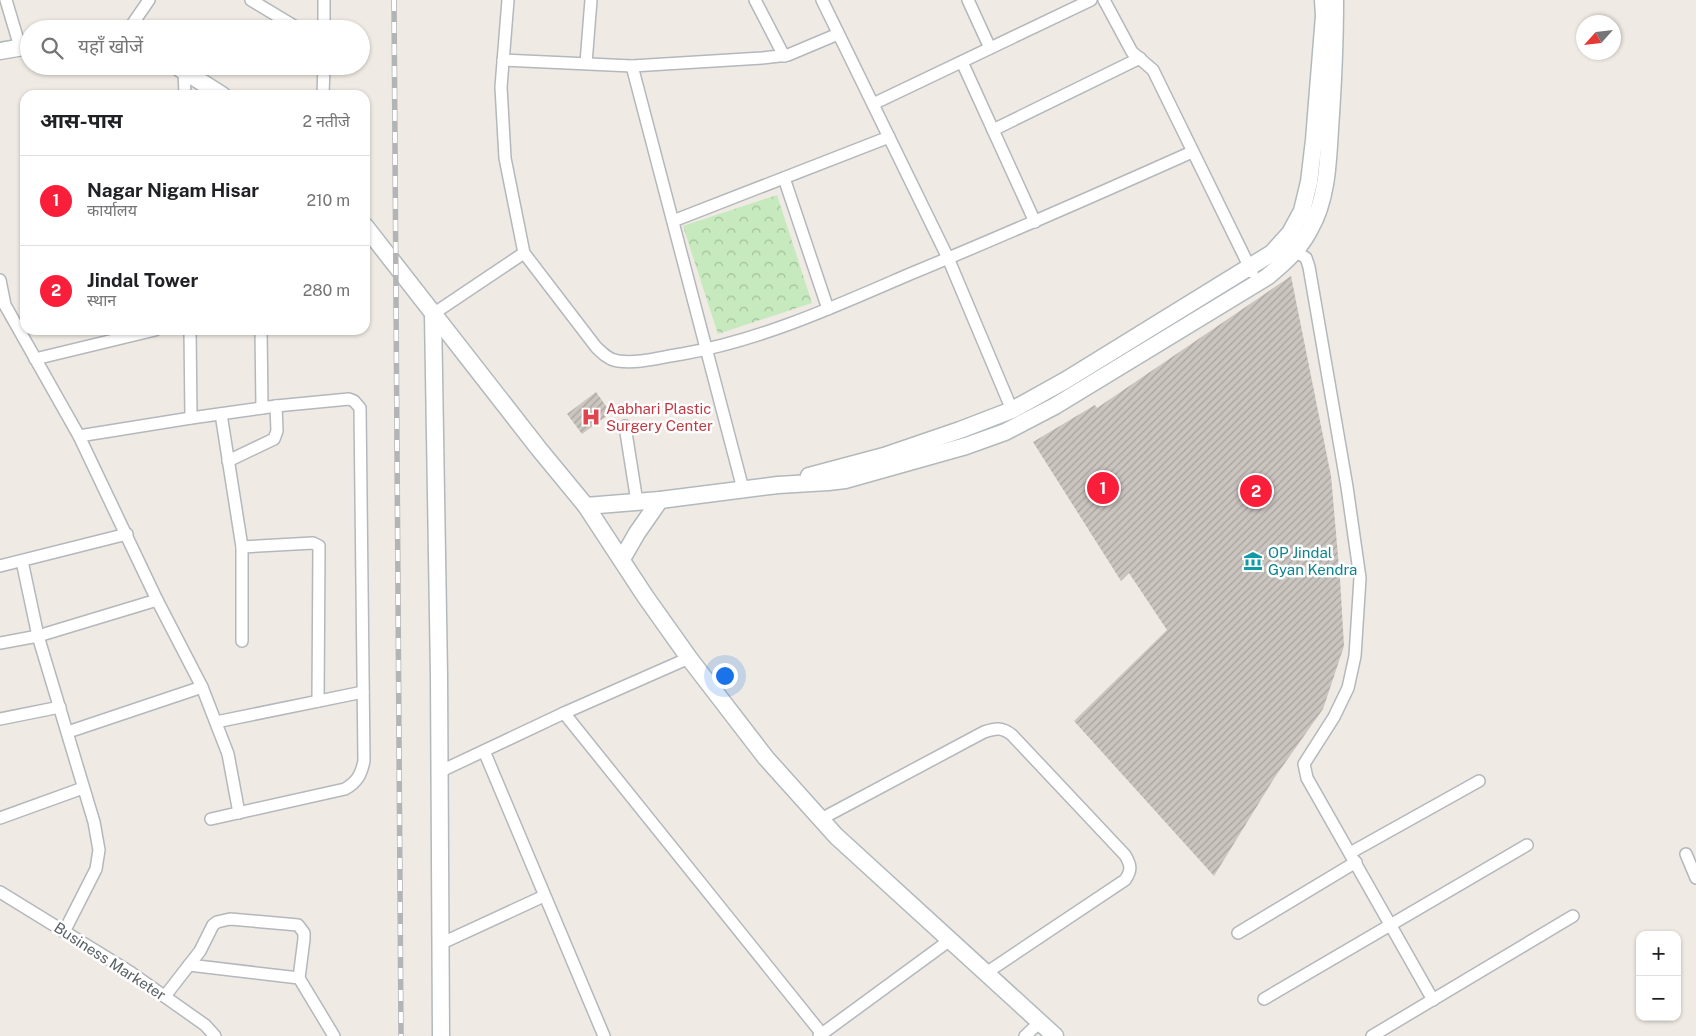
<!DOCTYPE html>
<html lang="hi">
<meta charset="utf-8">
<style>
:root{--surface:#fff;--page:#f6f6f6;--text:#202124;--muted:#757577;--line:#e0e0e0;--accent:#f91f3b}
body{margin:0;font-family:"Public Sans","Noto Sans Devanagari",sans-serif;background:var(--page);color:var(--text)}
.controls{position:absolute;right:15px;bottom:15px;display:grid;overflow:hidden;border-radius:10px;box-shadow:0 1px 4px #0004}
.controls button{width:45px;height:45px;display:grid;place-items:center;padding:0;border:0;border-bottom:1px solid var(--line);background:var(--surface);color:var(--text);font:25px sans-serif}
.compass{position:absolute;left:1576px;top:15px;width:45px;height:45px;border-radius:50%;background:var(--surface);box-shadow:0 1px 4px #0004;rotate:243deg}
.you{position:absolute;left:724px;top:675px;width:18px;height:18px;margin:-12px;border:4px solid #fff;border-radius:50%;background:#1a73e8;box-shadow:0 0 0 8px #1a73e833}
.badge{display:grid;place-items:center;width:32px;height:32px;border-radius:50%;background:var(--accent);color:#fff;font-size:16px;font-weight:700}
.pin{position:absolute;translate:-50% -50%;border:2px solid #fff;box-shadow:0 1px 5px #0006}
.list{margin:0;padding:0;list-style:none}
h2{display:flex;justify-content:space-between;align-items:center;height:65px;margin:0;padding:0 20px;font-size:21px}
h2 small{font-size:16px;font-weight:400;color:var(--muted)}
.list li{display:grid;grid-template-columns:32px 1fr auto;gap:15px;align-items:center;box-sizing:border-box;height:90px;padding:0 20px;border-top:1px solid var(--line)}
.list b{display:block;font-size:19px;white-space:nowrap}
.list p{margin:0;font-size:16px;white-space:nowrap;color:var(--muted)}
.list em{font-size:16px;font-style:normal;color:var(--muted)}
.icon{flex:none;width:28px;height:28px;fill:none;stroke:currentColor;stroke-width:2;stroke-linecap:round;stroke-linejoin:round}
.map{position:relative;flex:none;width:1696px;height:1036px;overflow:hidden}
.search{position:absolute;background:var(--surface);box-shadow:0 1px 4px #0004;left:20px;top:20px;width:350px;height:55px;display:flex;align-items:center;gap:12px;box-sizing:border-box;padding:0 18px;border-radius:28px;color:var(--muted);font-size:19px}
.panel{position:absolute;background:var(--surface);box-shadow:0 1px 4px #0004;left:20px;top:90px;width:350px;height:245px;border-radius:15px}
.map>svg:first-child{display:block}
</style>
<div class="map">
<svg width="1696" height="1036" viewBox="0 0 1696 1036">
<defs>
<pattern id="forest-crowns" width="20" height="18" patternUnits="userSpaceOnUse" patternTransform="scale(1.25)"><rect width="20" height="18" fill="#c6e9bd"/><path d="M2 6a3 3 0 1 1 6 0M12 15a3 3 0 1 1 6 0" fill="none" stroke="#a4c09d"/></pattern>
<pattern id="building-hatch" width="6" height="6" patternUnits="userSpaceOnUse" patternTransform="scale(1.25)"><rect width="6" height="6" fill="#cbc5c0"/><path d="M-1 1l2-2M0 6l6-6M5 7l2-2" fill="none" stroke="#a8a3a0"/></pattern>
</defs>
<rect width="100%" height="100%" fill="#efeae3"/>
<polygon fill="url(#forest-crowns)" points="777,195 812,303 718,334 683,226"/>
<g fill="url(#building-hatch)">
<polygon points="1291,276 1331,476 1340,579 1344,646 1323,709 1275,777 1214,876 1074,721 1167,630 1129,573 1121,581 1033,442 1095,405 1097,408"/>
<polygon points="596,392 611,413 582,434 567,414"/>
</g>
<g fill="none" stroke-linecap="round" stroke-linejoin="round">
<g stroke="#b4b8bc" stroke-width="14">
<g id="street">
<polyline points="6,0 20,47"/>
<polyline points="251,0 299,29"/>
<path d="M 508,0 L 501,87 L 505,158 L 524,253 L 596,347 C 602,353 609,360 618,361 C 639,364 661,357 682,354 C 762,340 836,306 910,274 C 1005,235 1098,194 1192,152"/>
<polyline points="755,0 784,56"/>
<polyline points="822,0 948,258 1012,410"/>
<polyline points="968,0 990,48"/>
<polyline points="1104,0 1132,52 1153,70 1252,272"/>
<polyline points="129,29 149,0"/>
<polyline points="324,29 324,0"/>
<polyline points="503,60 632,66 762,58 788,55 838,34"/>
<polyline points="962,62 1035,222"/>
<polyline points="586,63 591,0"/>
<polyline points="632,66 743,489"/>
<polyline points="184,70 185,95"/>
<polyline points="323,95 324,66"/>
<polyline points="873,104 1091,0"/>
<polyline points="993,130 1140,58"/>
<polyline points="784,178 828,309"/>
<polyline points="673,221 889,137"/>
<polyline points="1289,247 1306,258 1309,267 1347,487 1360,578 1355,656 1348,688 1334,717 1304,764 1307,778 1433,1000"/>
<polyline points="0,280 5,305 79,436 157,600 202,687 228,754 239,813"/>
<polyline points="433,314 524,253"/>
<polyline points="190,330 191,418"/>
<polyline points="261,330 262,408"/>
<polyline points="35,359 155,330"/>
<polyline points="221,414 242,547 242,641"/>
<polyline points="625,426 637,502"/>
<path d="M 79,436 L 191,418 L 276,406 L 349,399 L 354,401 L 360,408 L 364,761 C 361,775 357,782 345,789 L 211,819"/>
<polyline points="228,461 274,439 277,431 276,406"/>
<polyline points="242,547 313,543 319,546 318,701"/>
<polyline points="22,561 38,636 94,822 99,850 96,869 64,932"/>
<polyline points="0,566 127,534"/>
<polyline points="0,643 38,636 157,600"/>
<polyline points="564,713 822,1034"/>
<polyline points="0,719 60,707"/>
<polyline points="216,722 363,692"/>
<polyline points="68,732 202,687"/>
<polyline points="484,751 604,1036"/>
<polyline points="439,772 564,713 689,658"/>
<polyline points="0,818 83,788"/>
<path d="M 821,819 L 984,732 C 996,728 1002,727 1012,735 L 1125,855 C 1131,865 1132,870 1125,880 L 986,973"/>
<polyline points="1350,853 1479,781"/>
<polyline points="1686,854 1696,878"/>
<polyline points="0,892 130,972 205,1025 215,1036"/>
<polyline points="1238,933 1356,862"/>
<polyline points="440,944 544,896"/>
<polyline points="189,965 299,978"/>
<polyline points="165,996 200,951 213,925 217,922 230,919 298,925 304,933 304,939 299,978 334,1036"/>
<polyline points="1264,999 1527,845"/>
<polyline points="819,1036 950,940"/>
<polyline points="1025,1036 1040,1022"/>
<polyline points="1372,1036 1573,916"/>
</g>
</g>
<g stroke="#b2b9bc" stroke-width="19">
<g id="secondary">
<polyline points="0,51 29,46"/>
<polyline points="176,66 222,95"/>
<polyline points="365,226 539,449 586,506 645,596 689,658 766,758 836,836 1055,1036"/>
<polyline points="433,314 439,675 441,1036"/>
<polyline points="809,476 884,456 960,430 1012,410 1066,380 1272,253 1290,233 1302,211 1309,182 1314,140 1324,16 1323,0"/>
<path d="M 586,506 L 660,500 L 778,485 L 828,482 L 845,480 L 966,446 L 1005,432 L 1055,406 L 1267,277 C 1284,263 1300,249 1310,229 C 1327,200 1328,162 1330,129 C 1333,86 1335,43 1335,0"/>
<polyline points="622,559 637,533 660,500"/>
</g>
</g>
<use href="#street" stroke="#fff" stroke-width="11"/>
<use href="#secondary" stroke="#fff" stroke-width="16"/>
<g stroke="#b3b4b5" stroke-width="5.5">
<polyline id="rail" points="394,0 401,1036"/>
</g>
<use href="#rail" stroke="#fff" stroke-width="4" stroke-dasharray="11" stroke-linecap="butt"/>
</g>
<defs>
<g id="hospital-bare" transform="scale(1.5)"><path d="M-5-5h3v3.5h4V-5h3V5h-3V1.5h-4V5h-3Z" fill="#e0444e" stroke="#fff" stroke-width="2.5" paint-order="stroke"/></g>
<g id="museum-bare" transform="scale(1.5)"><path d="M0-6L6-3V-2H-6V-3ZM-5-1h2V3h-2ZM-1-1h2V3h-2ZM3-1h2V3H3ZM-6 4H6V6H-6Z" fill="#0f9aa8" stroke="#fff" stroke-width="2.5" paint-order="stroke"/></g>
</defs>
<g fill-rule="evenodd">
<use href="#hospital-bare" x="591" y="417"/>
<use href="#museum-bare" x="1253" y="561"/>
</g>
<g text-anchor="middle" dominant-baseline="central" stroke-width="5" stroke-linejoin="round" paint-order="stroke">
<g font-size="15" fill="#be3a42" stroke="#fff" text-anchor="start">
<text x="606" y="408">Aabhari Plastic<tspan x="606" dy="17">Surgery Center</tspan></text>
</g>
<g font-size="15" fill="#0d838f" stroke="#fff" text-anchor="start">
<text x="1268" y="552">OP Jindal<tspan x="1268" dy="17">Gyan Kendra</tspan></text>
</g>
<g font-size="15" fill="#5b6265" stroke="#fff">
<text transform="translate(110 961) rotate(33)">Business Marketer</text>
</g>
</g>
</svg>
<div class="controls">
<button>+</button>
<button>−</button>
</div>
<svg class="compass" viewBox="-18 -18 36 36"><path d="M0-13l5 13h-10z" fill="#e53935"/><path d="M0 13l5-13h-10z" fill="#757577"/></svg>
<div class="you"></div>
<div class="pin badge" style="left:1103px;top:488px">1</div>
<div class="pin badge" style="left:1256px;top:491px">2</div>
<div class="search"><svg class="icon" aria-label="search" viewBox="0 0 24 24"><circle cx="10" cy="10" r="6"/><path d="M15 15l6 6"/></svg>यहाँ खोजें</div>
<section class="panel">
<h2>आस-पास<small>2 नतीजे</small></h2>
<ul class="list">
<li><span class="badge">1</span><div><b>Nagar Nigam Hisar</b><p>कार्यालय</p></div><em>210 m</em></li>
<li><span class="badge">2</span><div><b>Jindal Tower</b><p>स्थान</p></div><em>280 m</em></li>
</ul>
</section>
</div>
